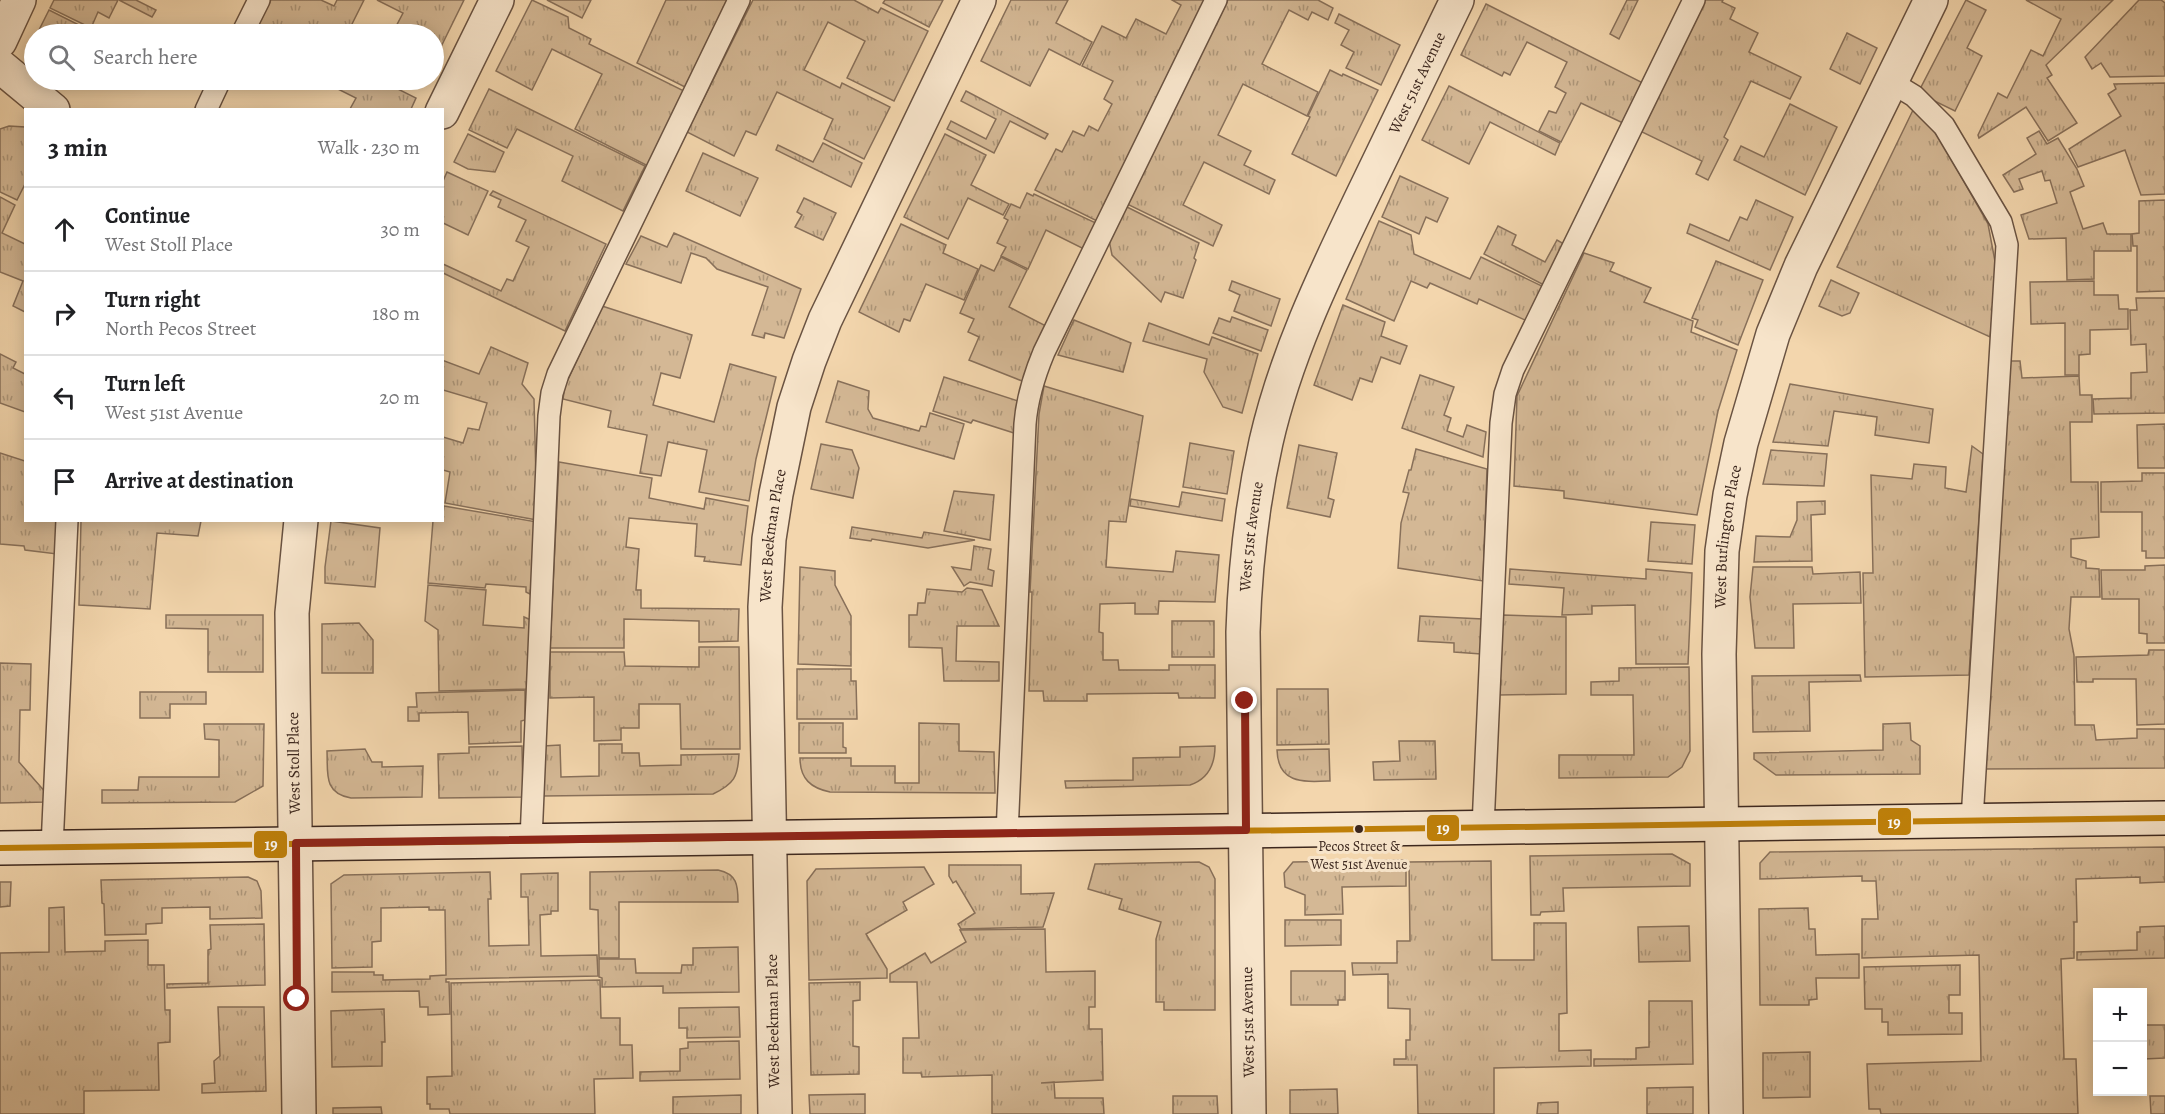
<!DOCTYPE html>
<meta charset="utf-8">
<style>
:root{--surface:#fff;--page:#f6f6f6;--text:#202124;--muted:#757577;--line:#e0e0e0}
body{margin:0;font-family:Alegreya,serif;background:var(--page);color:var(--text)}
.controls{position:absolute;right:18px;bottom:18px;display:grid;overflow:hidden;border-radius:0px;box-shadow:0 3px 15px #0003}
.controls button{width:54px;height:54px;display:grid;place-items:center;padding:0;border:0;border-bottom:2px solid var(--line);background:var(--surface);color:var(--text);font:30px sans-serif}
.stop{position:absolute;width:18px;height:18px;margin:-14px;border:4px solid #8f2418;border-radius:50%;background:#fff}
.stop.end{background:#8f2418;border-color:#fff;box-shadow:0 2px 6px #0008}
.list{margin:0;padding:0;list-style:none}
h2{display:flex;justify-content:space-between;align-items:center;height:78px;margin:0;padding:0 24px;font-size:26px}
h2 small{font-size:20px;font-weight:400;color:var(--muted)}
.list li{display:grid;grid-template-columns:39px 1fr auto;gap:18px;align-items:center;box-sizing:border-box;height:84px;padding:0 24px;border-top:2px solid var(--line)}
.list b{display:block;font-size:22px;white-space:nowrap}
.list p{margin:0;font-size:20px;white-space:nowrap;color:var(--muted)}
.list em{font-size:20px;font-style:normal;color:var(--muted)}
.icon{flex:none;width:33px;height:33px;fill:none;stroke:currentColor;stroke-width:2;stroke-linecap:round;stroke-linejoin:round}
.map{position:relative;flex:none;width:2165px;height:1114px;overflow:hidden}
.search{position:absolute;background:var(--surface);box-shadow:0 3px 15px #0003;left:24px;top:24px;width:420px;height:66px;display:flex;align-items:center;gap:15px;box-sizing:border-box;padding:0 21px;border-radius:33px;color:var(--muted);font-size:22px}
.panel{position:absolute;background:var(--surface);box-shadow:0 3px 15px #0003;left:24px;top:108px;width:420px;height:414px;border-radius:0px}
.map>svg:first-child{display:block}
</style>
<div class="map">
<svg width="2165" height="1114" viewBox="0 0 2165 1114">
<defs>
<pattern id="grass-tufts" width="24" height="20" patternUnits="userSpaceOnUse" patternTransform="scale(1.5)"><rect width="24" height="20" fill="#d4b895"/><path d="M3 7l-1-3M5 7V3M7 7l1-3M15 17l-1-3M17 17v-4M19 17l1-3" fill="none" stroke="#ad9679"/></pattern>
</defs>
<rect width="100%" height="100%" fill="#f3d6ad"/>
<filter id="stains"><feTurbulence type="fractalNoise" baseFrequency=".00333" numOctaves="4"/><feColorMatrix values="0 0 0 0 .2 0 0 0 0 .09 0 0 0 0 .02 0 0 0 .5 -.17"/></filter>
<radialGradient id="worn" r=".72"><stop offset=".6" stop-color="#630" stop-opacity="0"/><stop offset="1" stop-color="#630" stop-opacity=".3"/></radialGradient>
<g fill="url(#grass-tufts)" stroke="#88705a" stroke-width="1.5">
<polygon points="54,0 118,0 109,18 98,12 91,28 50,8"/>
<polygon points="119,0 136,0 156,10 152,17"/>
<polygon points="271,0 321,0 334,6 337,0 364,0 347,34 253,34"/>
<polygon points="377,0 464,0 434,61 434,34 392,34 403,13"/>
<polygon points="532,0 568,17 569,28 591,39 589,44 686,92 648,166 575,129 602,74 552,49 532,90 496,71"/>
<polygon points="547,0 591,0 582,18"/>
<polygon points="666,0 729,0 685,87 637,63"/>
<polygon points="753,0 854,0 878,13 881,8 928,31 894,101 847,78 865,41 828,22 804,70 840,88 842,83 890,107 864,159 824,139 833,119 777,92 756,135 746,131 734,156 687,132"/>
<polygon points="885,0 943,0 929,27 883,3"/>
<polygon points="1011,0 1068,0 1056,23 1092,42 1080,65 1049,49 1030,86 981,61"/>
<polygon points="1172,0 1205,0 1099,222 1035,190 1056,149 1062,152 1073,131 1084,136 1089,126 1098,131 1112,104 1104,99 1113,81 1082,66 1102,26 1126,38 1136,19 1166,34 1181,5"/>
<polygon points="1228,0 1318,0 1333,8 1328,20 1312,12 1308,20 1289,10 1262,64 1318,92 1307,116 1243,84 1218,135 1251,151 1244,165 1275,180 1269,194 1204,162 1183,205 1222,225 1213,246 1127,204"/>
<polygon points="1627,0 1638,0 1619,39 1610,34"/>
<polygon points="1703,0 1723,0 1722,2 1735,8 1730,19 1758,33 1749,52 1801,77 1790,99 1751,81 1724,137 1728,140 1708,180 1696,174 1702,161 1640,131"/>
<polygon points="1966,0 1986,10 1967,48 1982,56 1955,111 1918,93"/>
<polygon points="2026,0 2113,0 2046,65 2052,75 2047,78 2077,123 2048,141 2026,107 1979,138 1978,135 1998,93 2007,98 2031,50 2043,56 2061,19"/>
<polygon points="2139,0 2161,0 2165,3 2165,76 2110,77 2101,63 2092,69 2085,57"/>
<polygon points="1486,4 1645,84 1625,124 1581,103 1561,142 1539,131 1549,111 1556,113 1566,93 1555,87 1567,62 1527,42 1510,75 1504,72 1502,76 1461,55"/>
<polygon points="49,10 89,30 87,34 37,34"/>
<polygon points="1339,14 1400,45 1381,85 1346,68 1354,52 1341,45 1349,30 1335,23"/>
<polygon points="1847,33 1877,48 1860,84 1830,69"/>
<polygon points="1330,70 1342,76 1343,74 1378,90 1336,176 1292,154 1310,117 1308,116"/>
<polygon points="320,80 380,80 416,98 411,109 350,109 356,98"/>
<polygon points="2165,83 2165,194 2141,195 2125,150 2078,167 2069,149 2121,116 2108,94 2116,89 2114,84"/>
<polygon points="1449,86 1560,143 1555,155 1490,122 1469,164 1422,140"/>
<polygon points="489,89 645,166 623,211 562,181 573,156 517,129 507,148 469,130"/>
<polygon points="966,91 1048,134 1045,139 1010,121 994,153 947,129 951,121 986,139 996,119 961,101"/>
<polygon points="1790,104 1837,127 1805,195 1734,160 1741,146 1764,157"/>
<polygon points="1914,108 1938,136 1988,224 1997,272 1990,337 1837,267"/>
<polygon points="9,126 25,127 25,184 17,200 0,192 0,129"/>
<polygon points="2039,131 2047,144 2058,138 2077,169 2084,186 2070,192 2083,229 2103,223 2107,234 2131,234 2131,251 2094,251 2094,279 2067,280 2066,238 2029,239 2021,215 2057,203 2050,180 2045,181 2042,171 2019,179 2023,189 2014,192 2003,175 2036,154 2027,138"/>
<polygon points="468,134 504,152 495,172 468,169 454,162"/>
<polygon points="945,134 986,155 971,185 1009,204 1003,215 968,198 948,239 904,217"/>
<polygon points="823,143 862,163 851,187 776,150 778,145 813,162"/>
<polygon points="703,153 758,178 740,216 686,191"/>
<polygon points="447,172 488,191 468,235 443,223 443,181"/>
<polygon points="1400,176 1448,198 1437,222 1426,217 1419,234 1382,217"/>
<polygon points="493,191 606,244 565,331 443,273 443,264 501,291 507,279 513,281 529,247 516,241 526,220 498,207 501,200 490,195"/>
<polygon points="1027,193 1033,196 1034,194 1098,224 1086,250 1046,230 1028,269 1001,256 1006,247 997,243 1008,220 1004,218 1011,204 1020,208"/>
<polygon points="0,197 15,205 2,233 25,244 25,312 13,306 23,281 0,272"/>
<polygon points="804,198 836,213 823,240 795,227 802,215 797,212"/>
<polygon points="1756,200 1793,217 1770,270 1687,233 1690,224 1729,241 1740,217 1747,220"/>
<polygon points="2165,200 2165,291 2137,292 2137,246 2133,246 2132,234 2139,233 2139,201"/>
<polygon points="1125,206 1199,243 1194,258 1196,260 1183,298 1165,292 1161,302 1112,255 1109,240"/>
<polygon points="1379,221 1411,235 1414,254 1470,279 1481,257 1544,287 1527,321 1479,299 1477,304 1430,283 1427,288 1411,281 1394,321 1346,299"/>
<polygon points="901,224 946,245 943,253 978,269 964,300 926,284 910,321 904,319 899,332 859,312"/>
<polygon points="1498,226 1516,235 1512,245 1545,262 1557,240 1564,244 1544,285 1484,254"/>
<polygon points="674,233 801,289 784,338 765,333 764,338 752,335 768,287 717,269 706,258 691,253 681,283 626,264 641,236 667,247"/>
<polygon points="1584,253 1614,263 1610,271 1651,288 1644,302 1693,321 1691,332 1737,350 1718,411 1697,515 1564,498 1564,491 1514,486 1517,396"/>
<polygon points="1001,257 1027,270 1009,307 1048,327 1022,381 969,360 979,337 968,332 974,319 960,313 981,265 994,271"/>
<polygon points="1716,261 1763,280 1738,345 1695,327 1698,320 1692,318"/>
<polygon points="1831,280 1859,293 1850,313 1842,316 1819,306"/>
<polygon points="1232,281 1280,299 1271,326 1234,311 1240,295 1229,290"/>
<polygon points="2094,281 2094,295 2118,295 2119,309 2128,309 2128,329 2090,330 2090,354 2079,355 2079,375 2065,375 2065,323 2031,324 2030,282"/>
<polygon points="2136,298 2165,298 2165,413 2094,414 2093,399 2131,398 2131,373 2147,372 2146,344 2131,345 2130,310 2137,310"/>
<polygon points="1343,305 1385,322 1381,336 1407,346 1400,364 1381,357 1372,382 1360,378 1352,400 1314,385"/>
<polygon points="602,306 692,335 680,378 661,373 653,405 714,422 730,364 776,377 756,459 749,501 699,492 707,450 668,442 661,476 640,473 647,435 608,427 611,411 563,399 565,386"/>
<polygon points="1232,317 1268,330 1261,351 1213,333 1219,318 1230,322"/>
<polygon points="1074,320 1131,343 1123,372 1058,355"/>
<polygon points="1149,323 1209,345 1212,337 1258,354 1242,413 1223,407 1204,372 1207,359 1143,341"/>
<polygon points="491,347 528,363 522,384 534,399 537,520 445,503 450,472 443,470 443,437 463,443 468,428 479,430 487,403 443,390 442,360 479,374"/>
<polygon points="0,354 16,362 13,368 25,374 25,412 0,403"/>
<polygon points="2010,361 2020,361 2022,378 2079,376 2080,395 2092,395 2092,422 2070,422 2071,482 2098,482 2099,537 2071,539 2071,557 2086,561 2086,568 2099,569 2100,597 2071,597 2069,629 2074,655 2075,725 2094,725 2096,740 2137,738 2137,729 2165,729 2165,768 1983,769"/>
<polygon points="1420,375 1454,387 1444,415 1451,418 1447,431 1463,437 1467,425 1486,432 1483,457 1402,428"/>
<polygon points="944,377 1024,403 1014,433 973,420 971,423 933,411"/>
<polygon points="838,381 869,391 868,409 873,418 919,431 921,426 926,427 930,413 964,424 954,459 826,422"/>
<polygon points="1790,384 1933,409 1929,443 1875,435 1877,417 1834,411 1828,446 1773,442"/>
<polygon points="1044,386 1143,416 1126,522 1109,521 1106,567 1173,572 1176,551 1219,555 1215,602 1159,601 1158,614 1135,614 1135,603 1100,604 1099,632 1103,633 1103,660 1118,660 1119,670 1169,670 1169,665 1215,665 1215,698 1179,698 1178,693 1087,694 1087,701 1044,701 1043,691 1029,691 1032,592 1030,592 1039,414"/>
<polygon points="2165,424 2165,468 2138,468 2137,425"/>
<polygon points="1190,443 1234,451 1227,494 1183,487"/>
<polygon points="821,444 852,450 859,468 853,498 811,489"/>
<polygon points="1299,445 1337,453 1328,498 1334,500 1330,517 1287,508"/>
<polygon points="1972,446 1983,454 1969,675 1865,677 1863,573 1873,573 1871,475 1912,479 1914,464 1946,467 1945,488 1966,492"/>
<polygon points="1416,449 1487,469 1483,581 1398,568 1401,523 1409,493 1403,492 1409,470 1411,470"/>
<polygon points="1771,450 1827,454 1824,486 1763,484"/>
<polygon points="0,453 25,461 26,520 60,521 57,554 25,550 24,546 0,544"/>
<polygon points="559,462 652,478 649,498 704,509 706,498 748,506 741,565 704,561 705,557 695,556 697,524 629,518 626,547 639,549 636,590 641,590 641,608 739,609 738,641 699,642 699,621 624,619 624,648 550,648"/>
<polygon points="2142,473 2165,473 2165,558 2146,558 2146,551 2142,551 2142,512 2101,512 2101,482 2142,481"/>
<polygon points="954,491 994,495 990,540 944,531"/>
<polygon points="1182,492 1225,499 1222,521 1130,506 1131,499 1179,507"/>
<polygon points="1825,501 1825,514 1811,515 1812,561 1754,562 1756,536 1790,537 1797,520 1797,502"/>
<polygon points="444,506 537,522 532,595 526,592 526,587 486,584 485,588 428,583 433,521 442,520"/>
<polygon points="81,521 81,520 201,521 198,536 157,533 150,609 79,605"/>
<polygon points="331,521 380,528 375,587 325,583 325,567"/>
<polygon points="1651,522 1695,525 1692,564 1648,561"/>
<polygon points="852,527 922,538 924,532 975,540 928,548 872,539 871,541 850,538"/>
<polygon points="974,546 991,549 988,569 994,571 992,586 970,582 964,586 952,567 971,570"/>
<polygon points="2165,565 2165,643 2147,643 2147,634 2139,633 2139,599 2102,599 2101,570 2145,570 2145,566"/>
<polygon points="800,567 835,571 835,585 851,616 851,666 798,664"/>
<polygon points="1753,567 1812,567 1813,574 1860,572 1861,603 1793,604 1794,648 1755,648 1750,597"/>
<polygon points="1510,569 1646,579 1646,569 1692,573 1688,664 1636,664 1635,605 1592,606 1592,614 1562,615 1564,588 1509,584"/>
<polygon points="428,585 486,590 483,625 524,628 524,617 531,620 527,689 439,691 438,630 425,621"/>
<polygon points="967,588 982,590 999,626 957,626 956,661 999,662 999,681 944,681 942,648 909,647 909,615 917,615 918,603 925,603 927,589 962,592"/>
<polygon points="166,615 263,615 263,672 208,672 208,629 166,628"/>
<polygon points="1503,615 1566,617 1566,694 1499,695"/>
<polygon points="1420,616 1483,619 1481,654 1454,652 1454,643 1418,641"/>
<rect x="1172" y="621" width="42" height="36"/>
<polygon points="359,623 373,640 373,673 322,673 322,624"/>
<polygon points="699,647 739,647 740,749 681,749 680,704 639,704 639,728 621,728 621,740 594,741 594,697 550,698 550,652 624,652 625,666 699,667"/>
<polygon points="2149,650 2165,650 2165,724 2137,725 2136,679 2093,679 2093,682 2077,682 2076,657 2148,655"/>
<polygon points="0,663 31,664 30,710 20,710 19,762 47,794 47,802 0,803"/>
<polygon points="1689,667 1690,751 1682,767 1668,777 1559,778 1559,755 1634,755 1633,695 1591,695 1591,682 1619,681 1619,668"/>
<polygon points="797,669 851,669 851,681 856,681 857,719 797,719"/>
<polygon points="1860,675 1861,681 1809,682 1810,731 1753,732 1752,676"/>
<polygon points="1277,689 1328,689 1329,744 1277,745"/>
<polygon points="525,690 525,720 521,721 521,742 469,744 468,712 419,713 419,721 408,721 408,707 417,707 416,693"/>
<polygon points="140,692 206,692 206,704 170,704 170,718 140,718"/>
<polygon points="799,723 843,723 843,747 846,748 846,753 799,753"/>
<path d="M 919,723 L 959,724 L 959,751 L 994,752 L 995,793 L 830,792 C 811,788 800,779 800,758 L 851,758 L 851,766 L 895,766 L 895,783 L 919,783 Z"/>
<polygon points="1910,723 1911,740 1920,746 1920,774 1776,775 1754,759 1754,753 1883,750 1883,724"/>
<polygon points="204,724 264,724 263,786 235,802 102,803 102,790 138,790 139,777 219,777 219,740 205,739"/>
<polygon points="1399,741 1435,741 1436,779 1374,780 1373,762 1400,761"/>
<path d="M 599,744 L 622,744 L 622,753 L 639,753 L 640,766 L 681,765 L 681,755 L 739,754 C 738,777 734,784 713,794 L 543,796 L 543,746 L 560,745 L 561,777 L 599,776 Z"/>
<polygon points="522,746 523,797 439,798 438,754 469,753 469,747"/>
<path d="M 1215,746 C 1215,764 1208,779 1190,785 L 1066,788 L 1065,781 L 1133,780 L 1133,758 L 1180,757 L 1180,747 Z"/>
<path d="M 365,749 L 372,762 L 382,762 L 382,767 L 423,766 L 422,797 L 351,798 C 323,793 328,773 327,751 Z"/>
<path d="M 1329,749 L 1330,781 C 1303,782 1278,784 1277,750 Z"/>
<polygon points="2165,847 2165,882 2140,883 2140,877 2076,879 2077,922 2074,922 2074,958 2061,959 2064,1059 2076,1059 2078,1114 1881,1114 1880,1109 1869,1109 1867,1064 1981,1061 1979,955 1862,958 1862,919 1878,919 1876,881 1862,881 1862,876 1760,879 1760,863 1770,852"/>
<polygon points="1672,854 1690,864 1690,886 1563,888 1564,911 1541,912 1540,915 1531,915 1530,856"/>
<polygon points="1406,860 1406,886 1342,887 1343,914 1305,915 1305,895 1285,887 1284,873 1293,862"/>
<polygon points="1491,861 1492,960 1534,960 1534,923 1566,923 1567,1013 1559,1014 1559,1051 1591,1050 1591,1066 1494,1068 1494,1114 1418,1114 1417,1065 1394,1065 1394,1059 1406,1059 1406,1040 1410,1040 1410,1009 1388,1008 1388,974 1353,975 1352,963 1397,963 1397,941 1410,941 1409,862"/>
<polygon points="1199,862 1209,867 1215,879 1215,1010 1164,1010 1164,1002 1156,1002 1156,939 1161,922 1119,909 1122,899 1088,889 1095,864"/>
<polygon points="949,865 1021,865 1021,894 1054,893 1043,927 961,929 958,924 975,913 956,881 953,883 949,876"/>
<polygon points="924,867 934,884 903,902 907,910 866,934 887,969 887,978 809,980 807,881 816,869"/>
<path d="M 718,870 C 737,874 738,885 738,902 L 619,902 L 619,958 L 599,958 L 598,910 L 590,909 L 590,872 Z"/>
<polygon points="490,872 491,899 488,899 489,946 529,945 528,897 521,897 521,874 558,873 558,911 551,911 551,914 540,915 541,956 597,955 598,976 446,979 446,982 449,982 450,1014 428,1015 428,1007 420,1007 419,991 332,992 332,972 374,972 374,975 383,975 383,980 430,979 430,976 446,975 445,910 429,910 429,907 381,908 381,941 372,942 372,967 332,968 331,884 344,875"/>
<polygon points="248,877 257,881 261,891 262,918 210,919 210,907 162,908 162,923 146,924 146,934 105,935 104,904 102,903 101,880"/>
<polygon points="0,882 11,882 10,906 0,907"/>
<polygon points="64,907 65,952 105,951 105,941 148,940 148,965 164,965 165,1010 170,1010 170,1042 158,1043 159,1090 84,1091 84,1114 0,1114 0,953 49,952 49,908"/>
<polygon points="1808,908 1809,929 1815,929 1816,955 1859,954 1859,978 1816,978 1817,999 1809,1000 1809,1005 1760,1005 1759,909"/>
<polygon points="1285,920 1341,920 1341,945 1285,946"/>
<polygon points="264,924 265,985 167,988 167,984 208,983 208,950 211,949 210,925"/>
<polygon points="1689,926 1690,961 1639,962 1638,927"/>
<polygon points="2165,926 2165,958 2077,960 2077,952 2137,950 2137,932 2140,932 2140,927"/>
<polygon points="1045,929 1046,972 1095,971 1095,1007 1089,1007 1089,1029 1102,1029 1103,1080 1041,1083 1054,1082 1055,1098 1103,1098 1104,1114 992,1114 992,1075 922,1077 921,1073 903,1073 903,1038 919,1038 917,982 890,982 890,974 925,953 931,963 966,942 960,930"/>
<polygon points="738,947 739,992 663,993 663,986 602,987 602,978 599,977 599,959 635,959 636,973 681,973 682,965 693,965 693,948"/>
<polygon points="1960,965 1960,995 1949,995 1949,1013 1962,1013 1962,1034 1888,1035 1888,1022 1882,1022 1882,1009 1865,1009 1864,967"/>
<polygon points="1291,971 1345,971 1345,1000 1338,1000 1338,1005 1291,1005"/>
<polygon points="600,980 601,1018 620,1018 620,1045 632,1045 633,1078 594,1079 595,1114 450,1114 449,1109 430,1109 430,1104 427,1104 427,1077 452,1076 451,983"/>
<polygon points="860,982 860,1000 853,1001 853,1046 859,1047 859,1074 811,1075 809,983"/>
<polygon points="1649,1001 1692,1001 1693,1064 1594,1066 1594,1059 1636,1059 1636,1048 1649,1047"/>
<polygon points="218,1007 264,1007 266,1091 202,1093 202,1084 215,1083 214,1061 220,1056"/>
<polygon points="739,1007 740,1037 687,1038 687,1028 679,1028 679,1008"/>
<polygon points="384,1009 385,1042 382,1042 382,1066 332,1067 331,1011"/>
<polygon points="2143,1025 2165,1025 2165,1058 2144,1059"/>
<polygon points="739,1041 740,1079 640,1081 640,1072 680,1071 680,1049 688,1048 688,1042"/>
<polygon points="1810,1052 1810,1097 1763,1098 1763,1053"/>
<polygon points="1693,1087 1693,1114 1647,1114 1647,1088"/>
<polygon points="1337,1089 1338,1114 1290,1114 1290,1090"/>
<polygon points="865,1094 865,1114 810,1114 809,1095"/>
<polygon points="741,1095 741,1114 673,1114 673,1097"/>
<polygon points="1173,1096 1217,1096 1218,1114 1173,1114"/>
<polygon points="2150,1096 2165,1096 2165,1114 2151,1114"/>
<polygon points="1558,1102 1558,1114 1537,1114 1538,1103"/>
<polygon points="381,1107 382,1114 333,1114 333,1108"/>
</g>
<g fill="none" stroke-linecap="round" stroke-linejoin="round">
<g stroke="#6a5342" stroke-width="24">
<g id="service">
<polyline points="242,34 259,0"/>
<polyline points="1891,82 1914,96 1944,126 2001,222 2007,245 1972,820"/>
<polyline points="206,110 220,80"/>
<polyline points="1483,827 1501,423 1505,394 1513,370 1694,0"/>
<path d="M 1007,834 L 1025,424 C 1027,398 1034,376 1044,352 L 1216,0"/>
<polyline points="531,840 549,416 552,393 558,374 739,0"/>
<polyline points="52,847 67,520"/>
</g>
</g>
<g stroke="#6a5342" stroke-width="36">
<g id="minor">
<polyline points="0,41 19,0"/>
<polyline points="0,66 53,110"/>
<polyline points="442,112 497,0"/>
<polyline points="299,1114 292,613 301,520"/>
<path id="s1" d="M 775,1114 L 765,607 L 769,539 L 776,494 L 794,407 L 809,361 L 825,320 L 979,0"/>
<path id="s2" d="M 1249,1114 L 1243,632 C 1245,568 1252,504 1266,442 C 1285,358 1323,278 1360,201 C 1393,134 1425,67 1457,0"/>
<path id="s3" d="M 1726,1114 L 1719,654 L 1722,551 L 1730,495 L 1741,443 L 1773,334 L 1801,266 L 1931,0"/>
</g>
</g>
<g stroke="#3c271e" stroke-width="36">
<polyline id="secondary" points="0,848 2165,818"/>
</g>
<use href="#service" stroke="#f7e4ca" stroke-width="21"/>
<use href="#minor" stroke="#f7e4ca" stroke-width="33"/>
<use href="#secondary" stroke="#f7e4ca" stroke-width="33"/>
<g stroke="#f7e4ca" stroke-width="10">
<polyline id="bus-1" points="0,848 2165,818"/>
</g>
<use href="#bus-1" stroke="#bf8009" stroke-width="6"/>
</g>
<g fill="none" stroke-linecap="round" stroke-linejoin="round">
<polyline stroke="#8f2418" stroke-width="8" points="297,999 296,843 1246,830 1245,701"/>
</g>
<circle fill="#3c271e" stroke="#f7e4ca" stroke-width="2" cx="1359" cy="829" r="5"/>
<g text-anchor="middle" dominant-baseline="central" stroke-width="6" stroke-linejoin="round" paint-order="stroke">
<g font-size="14" fill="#3c271e" stroke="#f7e4ca">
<text x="1359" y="846">Pecos Street &amp;<tspan x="1359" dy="18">West 51st Avenue</tspan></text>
</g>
<g font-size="16" fill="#3c271e" stroke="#f7e4ca">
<text stroke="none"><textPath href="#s2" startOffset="1064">West 51st Avenue</textPath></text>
<text stroke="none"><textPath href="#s1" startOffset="579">West Beekman Place</textPath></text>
<text stroke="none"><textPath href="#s2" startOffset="578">West 51st Avenue</textPath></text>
<text stroke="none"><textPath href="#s3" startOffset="578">West Burlington Place</textPath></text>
<text transform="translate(294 763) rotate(-91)">West Stoll Place</text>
<text transform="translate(773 1021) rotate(-91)">West Beekman Place</text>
<text transform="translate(1248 1022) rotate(-91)">West 51st Avenue</text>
</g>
</g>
<g stroke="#f7e4ca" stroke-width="2">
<rect x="1877" y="807" width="35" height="29" rx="6" fill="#bf8009"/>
<rect x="1426" y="814" width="34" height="28" rx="6" fill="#bf8009"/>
<rect x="253" y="830" width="35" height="29" rx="6" fill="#bf8009"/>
</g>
<g font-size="16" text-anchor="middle" font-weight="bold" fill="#fff">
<text x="1894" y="828">19</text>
<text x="1443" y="834">19</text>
<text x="271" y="850">19</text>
</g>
<rect width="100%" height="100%" filter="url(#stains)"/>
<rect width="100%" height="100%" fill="url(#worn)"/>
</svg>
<div class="controls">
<button>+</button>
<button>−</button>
</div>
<div class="stop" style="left:297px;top:999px"></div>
<div class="stop end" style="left:1245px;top:701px"></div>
<div class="search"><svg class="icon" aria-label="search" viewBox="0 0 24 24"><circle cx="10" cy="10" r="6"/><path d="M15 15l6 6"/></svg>Search here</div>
<section class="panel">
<h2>3 min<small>Walk · 230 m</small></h2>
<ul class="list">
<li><svg class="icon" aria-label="ahead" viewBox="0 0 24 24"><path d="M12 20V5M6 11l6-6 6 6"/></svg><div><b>Continue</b><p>West Stoll Place</p></div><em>30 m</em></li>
<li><svg class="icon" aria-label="right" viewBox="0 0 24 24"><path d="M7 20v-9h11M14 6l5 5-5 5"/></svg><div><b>Turn right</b><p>North Pecos Street</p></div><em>180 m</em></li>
<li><svg class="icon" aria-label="left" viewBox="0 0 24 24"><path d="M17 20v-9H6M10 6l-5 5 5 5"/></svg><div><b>Turn left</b><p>West 51st Avenue</p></div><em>20 m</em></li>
<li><svg class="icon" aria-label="arrive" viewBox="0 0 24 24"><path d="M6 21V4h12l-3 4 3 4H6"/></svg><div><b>Arrive at destination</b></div></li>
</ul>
</section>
</div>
